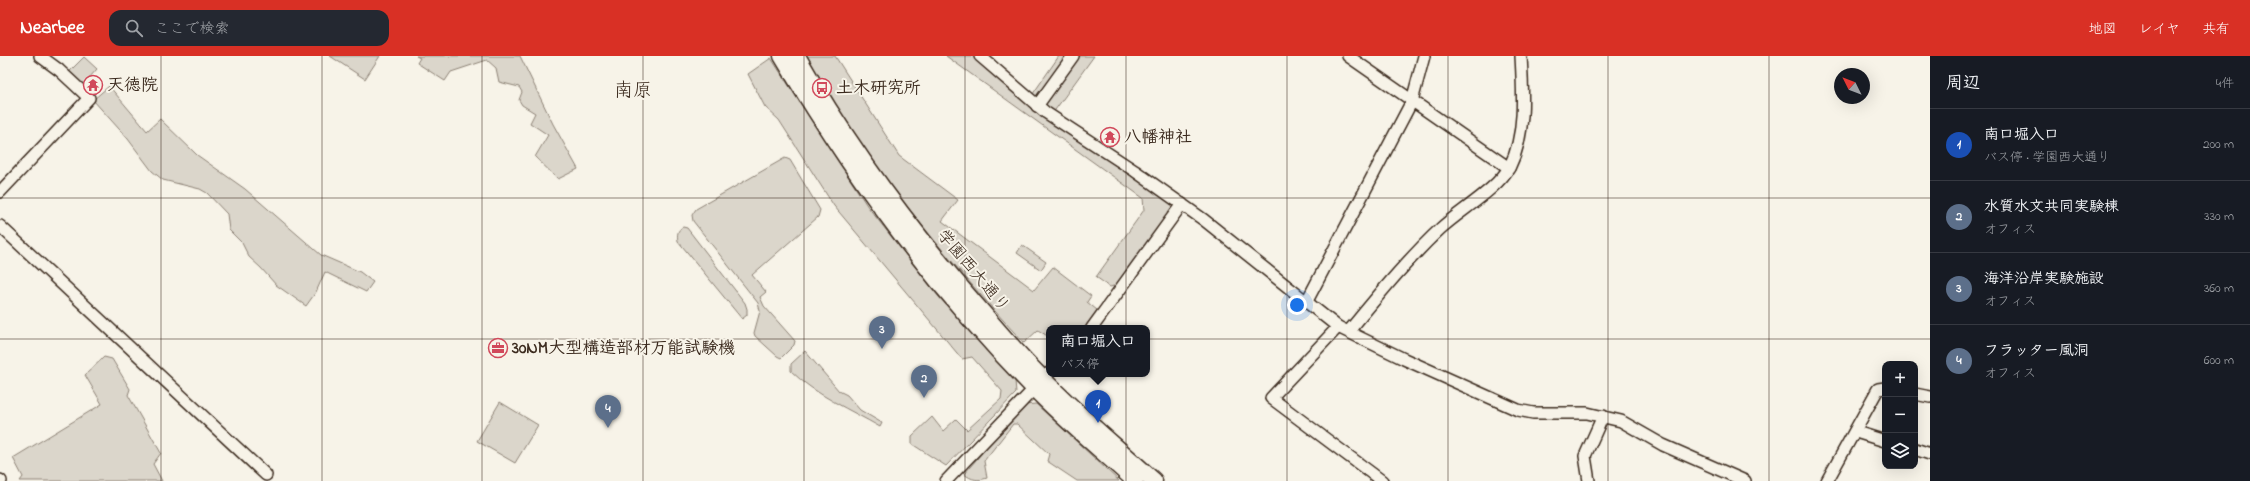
<!DOCTYPE html>
<html lang="ja">
<meta charset="utf-8">
<style>
:root{--surface:#171b24;--page:#242831;--text:#f1f3f6;--muted:#9ea1a6;--line:#363941;--accent:#d93025}
body{margin:0;font-family:"Indie Flower","Klee One",sans-serif;background:var(--page);color:var(--text)}
.controls{position:absolute;right:12px;bottom:12px;display:grid;overflow:hidden;border-radius:8px;box-shadow:0 4px 16px #0002}
.controls button{width:36px;height:36px;display:grid;place-items:center;padding:0;border:0;border-bottom:1px solid var(--line);background:var(--surface);color:var(--text);font:20px sans-serif}
.compass{position:absolute;left:1834px;top:12px;width:36px;height:36px;border-radius:50%;background:var(--surface);box-shadow:0 4px 16px #0002;rotate:312deg}
.you{position:absolute;left:1297px;top:249px;width:14px;height:14px;margin:-10px;border:3px solid #fff;border-radius:50%;background:#1a73e8;box-shadow:0 0 0 6px #1a73e833}
.badge{display:grid;place-items:center;width:26px;height:26px;border-radius:50%;background:var(--accent);color:#fff;font-size:13px;font-weight:700}
.pin{position:absolute;translate:-50% -33px;filter:drop-shadow(0 1px 2px #0008)}
.pin::after{content:'';position:absolute;top:21px;width:14px;height:12px;background:inherit;clip-path:polygon(0 0,100% 0,50% 100%)}
.popup{position:absolute;left:1046px;top:269px;width:104px;height:52px;box-sizing:border-box;display:grid;place-content:center;border-radius:8px;background:var(--surface);filter:drop-shadow(0 1px 3px #0005);font-size:13px;white-space:nowrap;color:var(--muted)}
.popup b{font-size:15px;color:var(--text)}
.popup::after{content:'';position:absolute;left:50%;top:100%;margin-left:-8px;border:8px solid transparent;border-top-color:var(--surface)}
.list{margin:0;padding:0;list-style:none}
h2{display:flex;justify-content:space-between;align-items:center;height:52px;margin:0;padding:0 16px;font-size:17px}
h2 small{font-size:13px;font-weight:400;color:var(--muted)}
.list li{display:grid;grid-template-columns:26px 1fr auto;gap:12px;align-items:center;box-sizing:border-box;height:72px;padding:0 16px;border-top:1px solid var(--line)}
.list b{display:block;font-size:15px;white-space:nowrap}
.list p{margin:0;font-size:13px;white-space:nowrap;color:var(--muted)}
.list em{font-size:13px;font-style:normal;color:var(--muted)}
.icon{flex:none;width:22px;height:22px;fill:none;stroke:currentColor;stroke-width:2;stroke-linecap:round;stroke-linejoin:round}
.map{position:relative;flex:none;width:1930px;height:425px;overflow:hidden}
header{display:flex;align-items:center;gap:24px;box-sizing:border-box;height:56px;padding:0 20px;background:var(--accent);color:#fff}
header strong{font-size:19px}
nav{display:flex;gap:22px;margin-inline-start:auto;font-size:14px}
.search{width:280px;height:36px;background:var(--page);display:flex;align-items:center;gap:10px;box-sizing:border-box;padding:0 14px;border-radius:12px;color:var(--muted);font-size:15px}
main{display:flex}
aside{flex:1;background:var(--surface)}
.map>svg:first-child{display:block}
</style>
<header>
<strong>Nearbee</strong>
<div class="search"><svg class="icon" aria-label="search" viewBox="0 0 24 24"><circle cx="10" cy="10" r="6"/><path d="M15 15l6 6"/></svg>ここで検索</div>
<nav><a>地図</a><a>レイヤ</a><a>共有</a></nav>
</header>
<main>
<div class="map">
<svg width="1930" height="425" viewBox="0 0 1930 425">
<rect width="100%" height="100%" fill="#f7f3e8"/>
<filter id="ink" filterUnits="userSpaceOnUse"><feTurbulence type="fractalNoise" baseFrequency=".025" numOctaves="2"/><feDisplacementMap in="SourceGraphic" scale="8" xChannelSelector="R" yChannelSelector="G"/><feConvolveMatrix kernelMatrix="1 2 1 2 8 2 1 2 1" color-interpolation-filters="sRGB"/></filter>
<g filter="url(#ink)">
<g fill="#dbd6cb" stroke="#8b8074">
<polygon points="330,0 380,0 365,23"/>
<polygon points="416,0 520,0 553,68 578,113 558,123 535,101 548,79 530,67 535,57 522,49 519,44 522,36 519,31 499,26 496,12 487,4 451,16 445,25 417,7 420,2"/>
<path d="M 807,0 L 835,0 L 899,100 L 958,144 L 942,165 L 1034,234 L 1053,211 L 1091,240 L 1087,246 L 1097,254 L 1084,272 L 1049,272 L 1049,281 L 1038,274 L 1024,287 C 943,199 865,105 807,0 Z"/>
<polygon points="946,0 976,0 1028,45 1059,0 1094,0 1050,61 1175,148 1117,229 1110,231 1096,221 1144,154 1143,142"/>
<polygon points="84,1 97,13 82,30 68,17"/>
<polygon points="771,2 868,151 938,240 1015,324 1016,337 946,410 912,388 912,380 932,361 943,375 956,363 967,374 1001,343 1002,335 972,301 962,303 834,150 779,64 765,51 748,18"/>
<polygon points="109,30 147,75 160,63 197,99 245,133 321,199 360,216 373,226 366,236 325,216 316,236 306,250 276,229 261,212 249,201 242,187 229,174 227,158 207,137 200,133 163,124 152,115 128,83 93,44"/>
<polygon points="785,102 790,104 820,154 818,161 752,219 766,236 760,241 764,250 795,285 794,289 781,302 777,300 755,280 754,277 760,255 758,247 693,165 692,159 696,153"/>
<path d="M 683,171 L 687,172 L 745,247 L 747,253 L 747,259 L 742,263 L 678,185 C 677,179 677,174 683,171 Z"/>
<polygon points="1022,189 1046,206 1041,214 1017,197"/>
<path d="M 805,295 L 839,335 L 847,339 L 860,354 L 882,367 L 880,371 C 851,354 815,339 791,315 L 791,308 Z"/>
<polygon points="104,301 112,303 130,333 128,339 161,397 153,408 162,425 20,425 23,421 13,402 102,348 85,319"/>
<polygon points="500,346 538,369 515,407 477,385"/>
<path d="M 1036,348 L 1119,425 L 1077,425 L 1047,405 L 1049,398 L 1017,368 L 1013,368 L 984,405 L 987,422 C 978,425 972,424 964,418 L 1023,349 Z"/>
</g>
<g fill="none" stroke-linecap="round" stroke-linejoin="round">
<g stroke="#3b2a1e" stroke-width="14">
<g id="minor">
<polyline points="980,0 1045,56 1135,115 1204,164 1338,271 1404,303 1518,354 1533,357 1587,357 1621,365 1663,389 1745,425"/>
<polyline points="1348,0 1509,112"/>
<polyline points="1037,50 1073,0"/>
<polyline points="0,136 89,42 59,14 40,0"/>
<polyline points="0,170 266,419"/>
<polyline points="1307,245 1412,45 1424,0"/>
<polyline points="1338,271 1271,342 1382,425"/>
<polyline points="1092,272 1182,148"/>
<path d="M 1349,275 C 1378,240 1407,204 1440,173 C 1459,155 1498,133 1510,110 C 1526,78 1523,36 1521,0"/>
<polyline points="1915,338 1930,341"/>
<polyline points="1856,376 1885,385"/>
<polyline points="1915,393 1930,398"/>
<polyline points="0,424 1,425"/>
<polyline points="946,425 1049,317"/>
<polyline points="1589,425 1585,400 1603,360"/>
<polyline points="1827,425 1878,333 1885,332"/>
</g>
</g>
<g stroke="#3b2a1e" stroke-width="19">
<g id="highway">
<path d="M 782,0 C 852,118 936,233 1033,331 C 1065,364 1101,394 1135,425"/>
<path d="M 797,0 C 847,89 909,172 976,249 C 998,274 1019,300 1043,323 C 1078,359 1117,391 1154,425"/>
</g>
</g>
<use href="#minor" stroke="#f7f3e8" stroke-width="11"/>
<use href="#highway" stroke="#f7f3e8" stroke-width="16"/>
</g>
</g>
<path fill="none" stroke="#3b2a1e" stroke-width="1" stroke-opacity="0.55" d="M 161,0 L 161,425M 322,0 L 322,425M 482,0 L 482,425M 643,0 L 643,425M 804,0 L 804,425M 965,0 L 965,425M 1126,0 L 1126,425M 1287,0 L 1287,425M 1448,0 L 1448,425M 1608,0 L 1608,425M 1769,0 L 1769,425M 0,142 L 1930,142M 0,283 L 1930,283"/>
<defs>
<g id="temple-ring" transform="scale(1)"><circle r="9.5" fill="#f7f3e8" stroke="#d1495b" stroke-width="1.5"/><path d="M0-6L5-2H3V0L6.5 2.5H4V6H1.5V3h-3V6H-4V2.5H-6.5L-3 0V-2H-5Z" fill="#d1495b"/></g>
<g id="bus-ring" transform="scale(1)"><circle r="9.5" fill="#f7f3e8" stroke="#d1495b" stroke-width="1.5"/><path d="M-5-6H5V4H4V6H2V4H-2V6H-4V4H-5ZM-3.5-4V0h7V-4ZM-3.5 1.2v1.5H-2V1.2ZM2 1.2v1.5H3.5V1.2Z" fill="#d1495b"/></g>
<g id="office-ring" transform="scale(1)"><circle r="9.5" fill="#f7f3e8" stroke="#d1495b" stroke-width="1.5"/><path d="M-6-3h4V-5.5h4V-3h4V5H-6ZM-1-4.5V-3h2v-1.5ZM-6 0V1H6V0Z" fill="#d1495b"/></g>
</defs>
<g fill-rule="evenodd">
<use href="#temple-ring" x="93" y="29"/>
<use href="#bus-ring" x="822" y="32"/>
<use href="#temple-ring" x="1110" y="81"/>
<use href="#office-ring" x="498" y="292"/>
</g>
<g text-anchor="middle" dominant-baseline="central" stroke-width="4" stroke-linejoin="round" paint-order="stroke">
<g font-size="17" font-weight="bold" fill="#3b2a1e" stroke="#f7f3e8" text-anchor="start">
<text x="107" y="29">天徳院</text>
<text x="836" y="32">土木研究所</text>
<text x="1124" y="81">八幡神社</text>
<text x="512" y="292">30NM大型構造部材万能試験機</text>
</g>
<g font-size="17" fill="#3b2a1e" stroke="#f7f3e8">
<text transform="translate(973 215) rotate(50)">学園西大通り</text>
</g>
<g font-size="19" fill="#3b2a1e" stroke="#f7f3e8">
<text x="633" y="35">南原</text>
</g>
</g>
</svg>
<div class="controls">
<button>+</button>
<button>−</button>
<button><svg class="icon" aria-label="layers" viewBox="0 0 24 24"><path d="M12 4l9 5-9 5-9-5zM3 14l9 5 9-5"/></svg></button>
</div>
<svg class="compass" viewBox="-18 -18 36 36"><path d="M0-13l5 13h-10z" fill="#e53935"/><path d="M0 13l5-13h-10z" fill="#9ea1a6"/></svg>
<div class="you"></div>
<div class="pin badge" style="left:1098px;top:367px;background:#1a4fb4">1</div>
<div class="popup"><b>南口堀入口</b>バス停</div>
<div class="pin badge" style="left:924px;top:342px;background:#5c6f8a">2</div>
<div class="pin badge" style="left:882px;top:293px;background:#5c6f8a">3</div>
<div class="pin badge" style="left:608px;top:372px;background:#5c6f8a">4</div>
</div>
<aside>
<h2>周辺<small>4件</small></h2>
<ul class="list">
<li><span class="badge" style="background:#1a4fb4">1</span><div><b>南口堀入口</b><p>バス停 · 学園西大通り</p></div><em>200 m</em></li>
<li><span class="badge" style="background:#5c6f8a">2</span><div><b>水質水文共同実験棟</b><p>オフィス</p></div><em>330 m</em></li>
<li><span class="badge" style="background:#5c6f8a">3</span><div><b>海洋沿岸実験施設</b><p>オフィス</p></div><em>360 m</em></li>
<li><span class="badge" style="background:#5c6f8a">4</span><div><b>フラッター風洞</b><p>オフィス</p></div><em>600 m</em></li>
</ul>
</aside>
</main>
